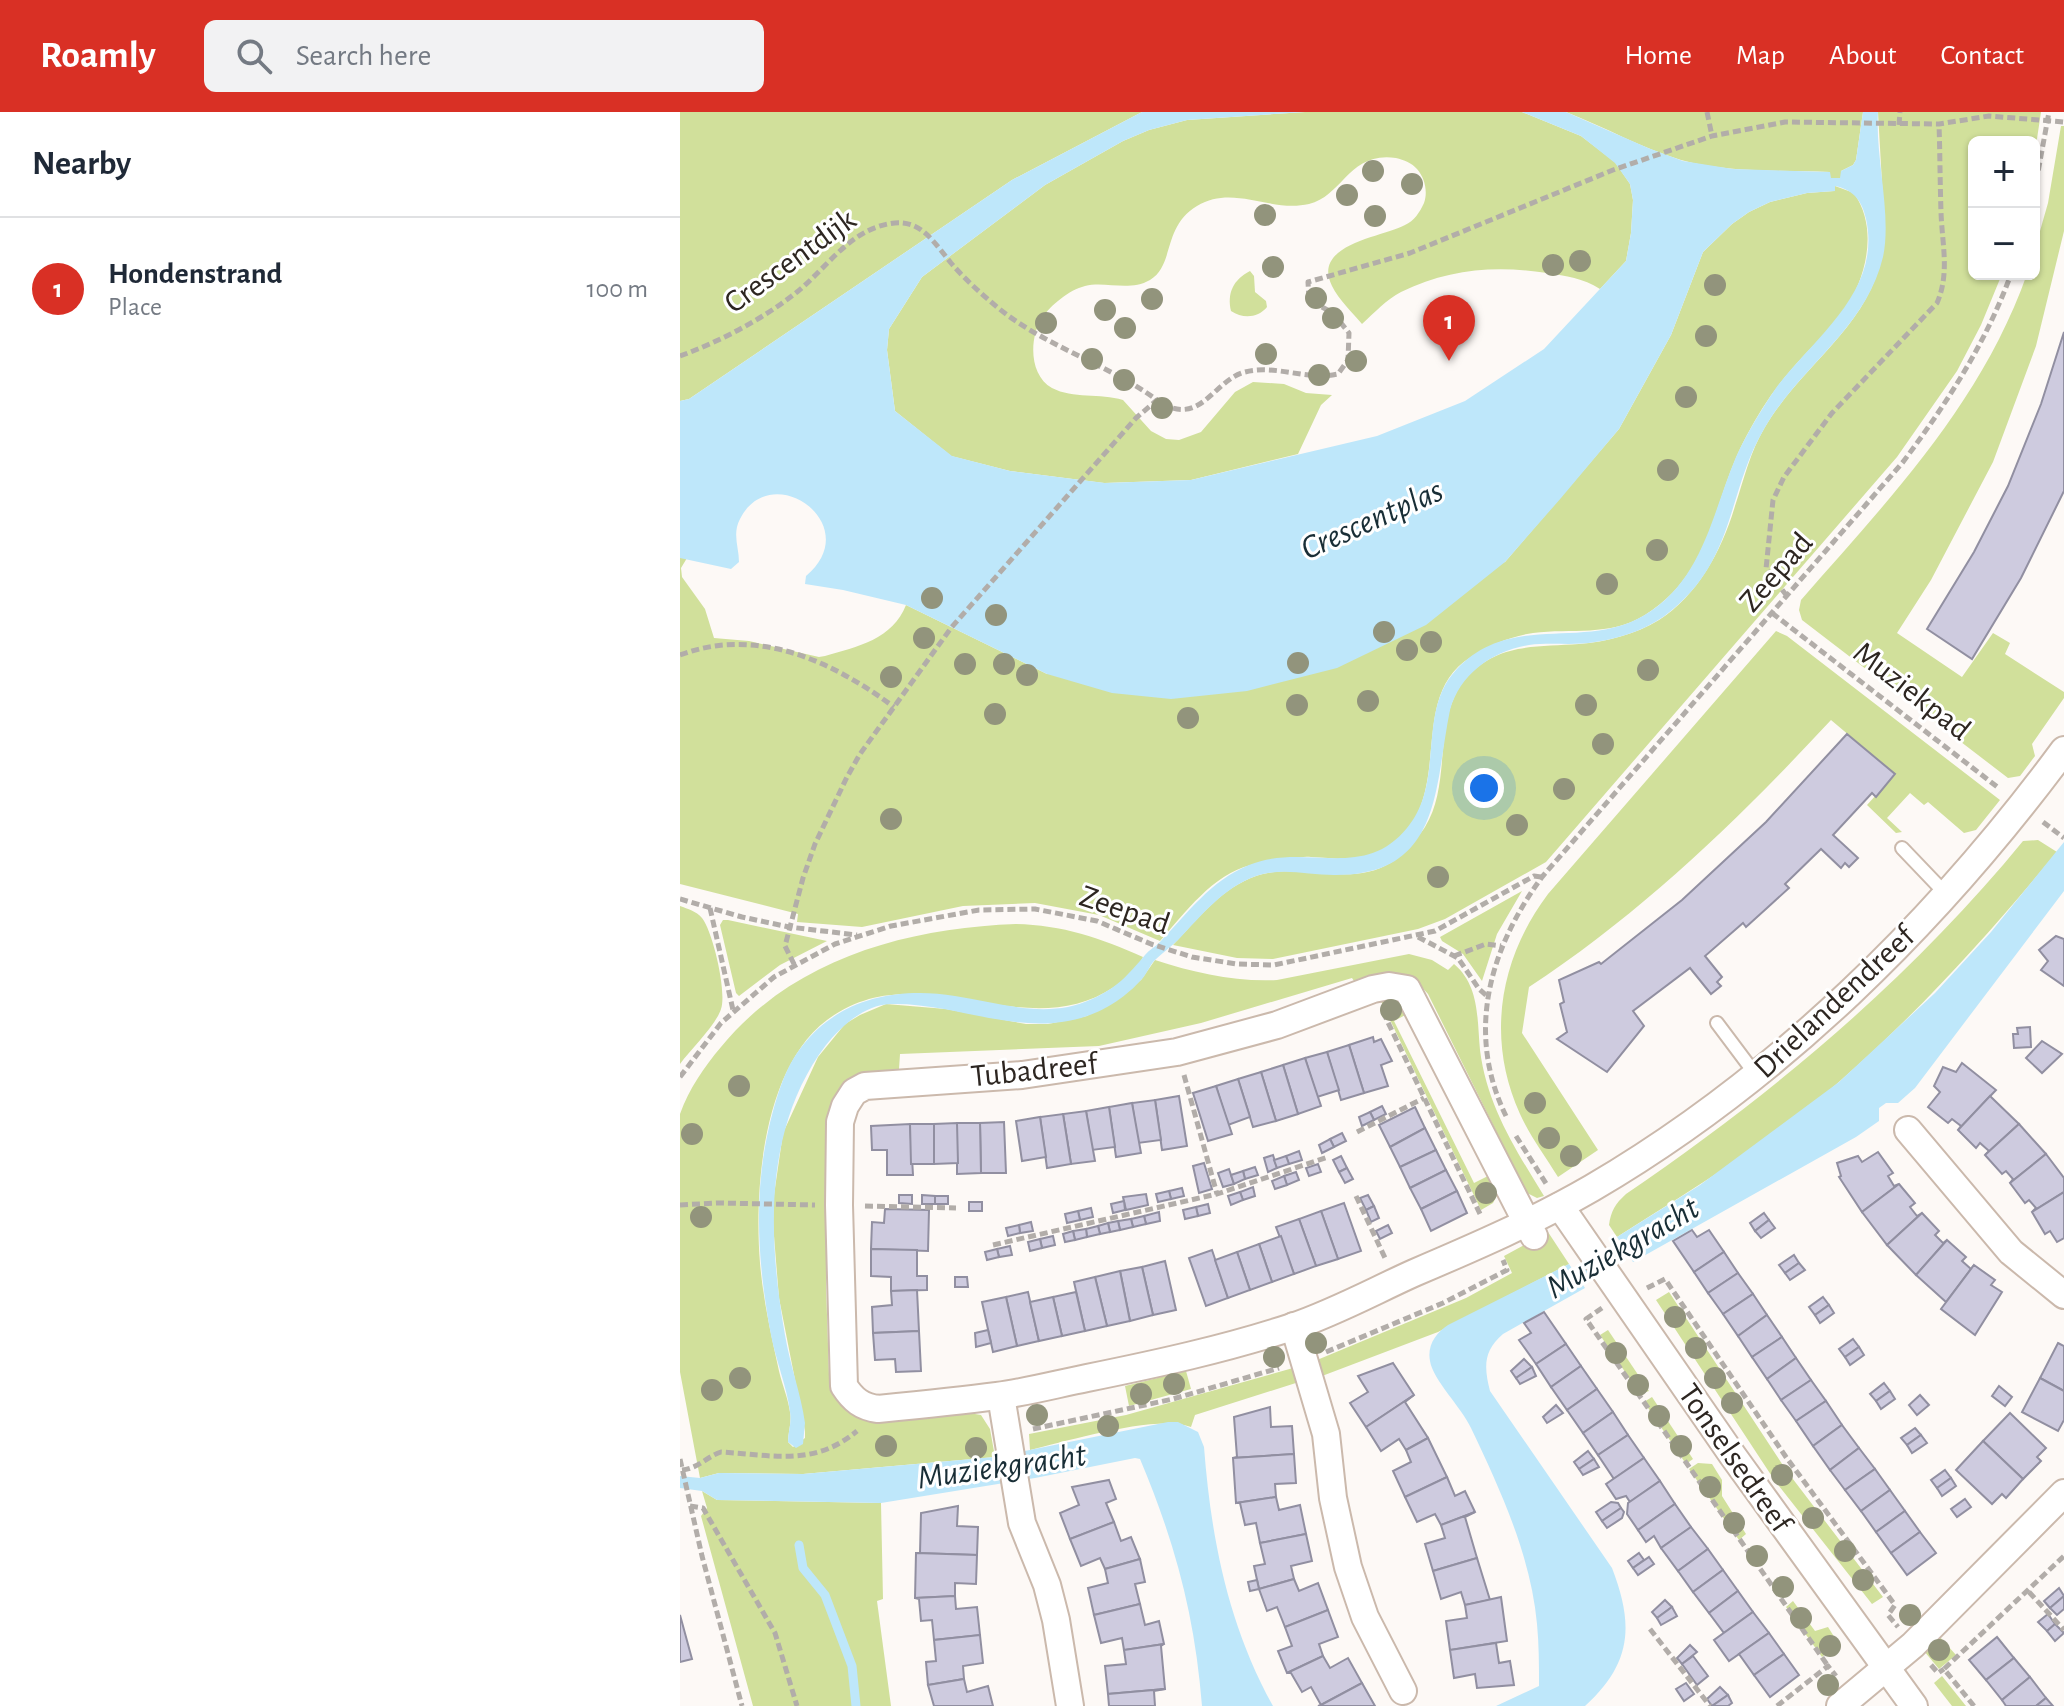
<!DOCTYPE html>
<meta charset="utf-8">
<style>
:root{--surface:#fff;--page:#f2f2f3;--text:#1f2937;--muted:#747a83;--line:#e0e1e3;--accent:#d93025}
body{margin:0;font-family:"Alegreya Sans",sans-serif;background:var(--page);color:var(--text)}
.controls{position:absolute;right:24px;top:24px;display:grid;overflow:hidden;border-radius:12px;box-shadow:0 2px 6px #0004}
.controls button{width:72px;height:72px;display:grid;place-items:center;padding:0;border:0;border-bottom:2px solid var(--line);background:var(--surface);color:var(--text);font:40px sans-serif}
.you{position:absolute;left:804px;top:676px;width:28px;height:28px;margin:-20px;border:6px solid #fff;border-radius:50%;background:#1a73e8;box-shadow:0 0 0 12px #1a73e833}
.badge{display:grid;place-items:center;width:52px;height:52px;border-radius:50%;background:var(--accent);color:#fff;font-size:26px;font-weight:700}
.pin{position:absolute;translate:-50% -66px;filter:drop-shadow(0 2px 4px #0008)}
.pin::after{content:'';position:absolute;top:42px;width:28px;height:24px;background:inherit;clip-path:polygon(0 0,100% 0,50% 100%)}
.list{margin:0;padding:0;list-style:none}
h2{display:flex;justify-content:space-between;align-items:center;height:104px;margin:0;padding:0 32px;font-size:34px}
h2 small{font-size:26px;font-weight:400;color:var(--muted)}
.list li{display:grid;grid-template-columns:52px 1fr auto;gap:24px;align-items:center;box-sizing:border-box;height:144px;padding:0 32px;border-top:2px solid var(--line)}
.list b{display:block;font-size:30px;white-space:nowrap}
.list p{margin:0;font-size:26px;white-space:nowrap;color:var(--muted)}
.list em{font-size:26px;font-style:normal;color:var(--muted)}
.icon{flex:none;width:44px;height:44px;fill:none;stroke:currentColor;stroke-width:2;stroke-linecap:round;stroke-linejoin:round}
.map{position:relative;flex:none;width:1384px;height:1594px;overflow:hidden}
header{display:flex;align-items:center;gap:48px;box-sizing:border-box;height:112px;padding:0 40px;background:var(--accent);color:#fff}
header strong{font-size:38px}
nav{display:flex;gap:44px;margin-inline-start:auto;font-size:28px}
.search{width:560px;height:72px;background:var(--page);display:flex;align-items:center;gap:20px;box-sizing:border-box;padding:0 28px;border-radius:12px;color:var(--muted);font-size:30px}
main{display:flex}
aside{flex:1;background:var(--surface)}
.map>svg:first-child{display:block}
</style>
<header>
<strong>Roamly</strong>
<div class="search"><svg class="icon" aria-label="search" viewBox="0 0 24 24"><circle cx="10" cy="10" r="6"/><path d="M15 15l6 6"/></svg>Search here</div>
<nav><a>Home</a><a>Map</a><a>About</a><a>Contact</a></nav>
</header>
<main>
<aside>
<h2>Nearby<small></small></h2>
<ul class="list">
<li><span class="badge">1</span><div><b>Hondenstrand</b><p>Place</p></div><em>100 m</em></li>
</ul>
</aside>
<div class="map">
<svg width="1384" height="1594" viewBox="0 0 1384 1594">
<rect width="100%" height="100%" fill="#fdf9f6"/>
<g fill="#d1e09b">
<polygon points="0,0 462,0 332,68 9,287 0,289"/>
<path d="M 625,0 L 842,0 L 901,24 L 935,50 L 950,72 L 953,88 L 951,121 L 946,149 L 920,177 C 903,166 886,164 867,161 C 815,153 768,157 721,180 C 707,187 694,201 682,212 C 672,200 659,188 652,174 C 631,132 703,125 725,113 C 734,109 740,100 744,91 C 748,80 745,66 737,57 C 732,51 724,48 716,46 C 669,39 663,84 629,92 C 590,101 554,72 517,94 C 482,115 495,153 470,168 C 449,180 426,169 405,174 C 389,178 371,193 362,206 C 349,226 349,263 372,276 C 393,287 420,281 443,288 L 471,319 L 486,327 L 499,328 L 521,320 L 555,280 L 573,270 L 604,272 L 626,281 L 652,283 L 641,293 L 618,342 L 511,368 L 424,371 L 330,359 L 271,344 L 215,299 L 207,238 L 209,217 L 242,165 L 365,73 L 443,29 L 469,18 L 507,8 Z"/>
<path d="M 886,0 L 1183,0 L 1176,48 L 1173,53 L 1161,59 L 1161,66 L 1150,66 L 1150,60 C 1101,58 1048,61 1001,48 C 961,36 925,15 886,0 Z"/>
<path d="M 1198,0 L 1361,0 L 1354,47 L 1354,30 L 1294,30 L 1294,162 L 1322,162 L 1301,213 L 1277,259 L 1217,345 L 866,750 L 765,807 L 738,817 L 593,847 L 557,846 L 493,833 C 517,808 541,776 576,764 C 620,749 670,777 712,750 C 719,746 724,739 729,733 C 734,727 741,722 745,715 C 773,670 751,606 787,565 C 818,531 857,535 899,532 C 926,530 956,522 979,508 C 1018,483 1042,438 1055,394 C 1064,367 1070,340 1085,315 C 1126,246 1197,212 1205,125 Z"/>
<path d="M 1381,14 L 1384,14 L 1384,119 L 1356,234 L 1313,350 L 1251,468 L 1217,521 L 1282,565 L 1313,521 L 1330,531 L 1325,542 L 1384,580 L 1384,586 L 1352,632 L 1355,644 L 1340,664 L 1328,666 L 1122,508 L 1119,498 L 1121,488 C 1210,386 1301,292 1347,162 L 1354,162 L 1354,140 L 1368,91 Z"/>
<path d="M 1155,74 L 1174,81 C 1193,109 1190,143 1178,173 C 1164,207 1134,231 1111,258 C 1094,277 1079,300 1067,323 C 1032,387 1034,460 965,503 C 929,525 892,516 853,521 C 832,524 809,533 791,545 C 722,587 782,692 703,739 C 682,751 654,746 631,745 C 621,744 611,747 601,748 C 592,750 581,750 571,753 C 533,762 505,801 480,829 L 419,803 L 355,791 L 283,794 L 182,815 L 117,810 L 118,802 L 0,772 L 0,446 L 7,446 L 1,456 L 2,465 L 25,497 L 34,526 L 69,529 L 139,545 L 145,544 C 177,535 213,527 226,493 L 367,562 L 825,450 L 939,317 L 991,223 L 1023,140 L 1052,112 L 1069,100 L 1090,90 L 1127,81 L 1154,79 Z"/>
<path d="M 570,159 L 574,164 L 575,180 L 586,189 L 587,195 C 578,206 563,207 551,199 C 547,181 553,168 570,159 Z"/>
<path d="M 1096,519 L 1107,524 L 1320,688 L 1296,718 L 1284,721 L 1248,690 L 1244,693 L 1230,681 L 1207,706 L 1222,720 L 1216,721 L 1187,693 L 1215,662 L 1151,608 C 1059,707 963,800 849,875 L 842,921 L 918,1038 L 878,1065 C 865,1044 850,1024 840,1002 C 806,927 819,847 868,782 Z"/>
<path d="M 1358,728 L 1377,740 C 1309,822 1240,899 1160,969 C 1093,1029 1013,1077 937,1125 L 929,1113 C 931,1099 935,1092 946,1082 C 1093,982 1230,867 1343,729 Z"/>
<polygon points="842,779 817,822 802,869 783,842 762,829 760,825"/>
<path d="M 0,794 C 8,797 16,799 22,806 C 33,820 47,880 41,897 C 36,913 11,937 0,952 Z"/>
<polygon points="43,808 48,808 147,829 100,853 59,884 56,881 40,813"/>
<path d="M 336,812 C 382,813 421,826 463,845 C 457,858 446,867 434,875 C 342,936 239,839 147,908 C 83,956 74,1077 80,1151 C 83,1187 91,1223 99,1259 C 102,1272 108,1286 110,1300 C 112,1310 108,1320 108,1330 L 113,1335 L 125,1326 L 125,1319 L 99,1186 L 93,1112 L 94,1083 L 103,1021 L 138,945 L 165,912 L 180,903 L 206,892 L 266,897 L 346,912 L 368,912 L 407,904 L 461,868 L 475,848 C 515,861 555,870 597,868 L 729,842 L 752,848 L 768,858 L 774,852 C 800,874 797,908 800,938 C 807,994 836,1038 864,1084 L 857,1086 L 847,1081 L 748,882 L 739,872 L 676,872 L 672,866 L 521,911 L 419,934 L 220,942 L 219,957 L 192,960 L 180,965 L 147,1079 L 146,1174 L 149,1262 L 153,1274 L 198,1310 L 289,1301 L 301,1303 L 310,1317 L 315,1345 L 123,1362 L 39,1361 L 20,1366 L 0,1260 L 0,1002 C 9,977 24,955 41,935 C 113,847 226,816 336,812 Z"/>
<polygon points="716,886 733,899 714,909 794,1071 812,1062 819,1079 813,1091 801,1098 700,887"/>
<polygon points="868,1120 889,1152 758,1220 642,1264 637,1248 786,1186 832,1161 824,1144"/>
<polygon points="989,1180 1106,1358 1203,1485 1192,1492 1095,1369 976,1188"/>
<polygon points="928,1218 969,1279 960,1282 920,1223"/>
<path d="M 613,1256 L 619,1270 L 515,1303 L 511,1315 C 477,1302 388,1329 350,1338 L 349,1322 L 446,1303 Z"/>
<polygon points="506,1259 511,1277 449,1294 445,1274"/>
<polygon points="972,1285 1013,1347 1006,1352 964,1290"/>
<polygon points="1018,1351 1032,1352 1042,1368 1042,1384 1066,1422 1059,1428 1009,1357"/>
<polygon points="22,1379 37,1388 201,1391 203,1487 197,1489 211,1594 73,1594 21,1404 27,1396"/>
<polygon points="1113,1489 1135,1519 1148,1515 1158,1531 1142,1545 1106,1495"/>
<polygon points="1259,1524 1276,1543 1259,1557 1244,1539"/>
<polygon points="1262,1564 1286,1594 1272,1594 1254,1571"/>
</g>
<g fill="#bee7fa">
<path d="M 462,0 L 696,0 L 625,0 L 507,8 L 469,18 L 443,29 L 365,73 L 242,165 L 209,217 L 207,238 L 215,299 L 272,344 L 330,359 L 425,371 L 511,368 L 697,324 L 785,289 L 864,237 L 946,149 L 951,121 L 953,88 L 950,72 L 935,51 L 901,24 L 842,0 L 886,0 L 968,36 L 1003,49 L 1053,57 L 1150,60 L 1151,66 L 1160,66 L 1161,59 L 1173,53 L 1176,48 L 1183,0 L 1198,0 C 1195,45 1212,103 1203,145 C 1186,217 1119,255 1084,317 C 1047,380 1056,445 992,498 C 971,516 943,526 915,530 C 893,534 871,530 849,533 C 812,539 780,562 770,598 C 754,676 762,764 654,763 C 628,763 602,755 576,764 C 544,775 521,804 498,828 C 491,835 482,841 475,848 C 469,854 467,862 461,868 C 448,883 426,898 407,904 C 341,927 277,890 210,892 C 185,893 161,914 146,933 C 83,1016 88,1126 105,1223 C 110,1253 121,1282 125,1311 L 123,1332 L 116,1336 L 108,1330 C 108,1320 112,1310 110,1300 C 107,1275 96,1249 91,1223 C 78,1154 73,1084 89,1015 C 96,987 104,956 123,933 C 160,886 218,875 275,884 C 321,891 367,908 412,887 C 437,876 448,863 465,843 C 469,838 475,835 480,830 C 508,801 530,769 569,753 C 625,730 683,770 727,716 C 766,669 736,601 776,558 C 831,499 902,539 963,504 C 1023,469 1031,404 1056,345 C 1067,321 1081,298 1096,276 C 1134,225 1202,180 1186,107 C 1182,89 1174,78 1155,74 L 1155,79 L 1127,81 L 1090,90 L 1069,100 L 1052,112 L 1023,140 L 991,223 L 939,317 L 881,386 L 825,450 L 746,513 L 657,556 L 567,579 L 491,587 L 432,581 L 367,562 L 226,493 L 163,478 L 125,472 L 126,464 C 187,413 91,345 60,407 C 52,422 59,435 59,450 L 51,457 L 0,446 L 0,289 L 9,287 L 332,68 Z"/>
<polygon points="1384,730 1384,779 1235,976 1218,991 1206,991 1199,996 1199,1009 1176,1025 953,1150 937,1125 1020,1073 1159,970 1255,881 1311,820"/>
<path d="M 889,1152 L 905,1176 L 823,1222 C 803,1239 804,1255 810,1279 L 932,1456 C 954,1513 952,1551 905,1594 L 816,1594 L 859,1574 C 859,1553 859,1533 857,1512 C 851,1444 820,1377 791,1316 C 782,1296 753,1268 750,1249 C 747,1233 756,1221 768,1213 Z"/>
<path d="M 488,1310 L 498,1310 L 518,1320 L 524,1335 C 531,1426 548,1513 593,1594 L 522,1594 C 515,1504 495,1430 460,1347 L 455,1346 L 355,1366 L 201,1391 L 37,1388 L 22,1379 L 0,1376 L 0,1364 L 20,1366 L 39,1361 L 123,1362 L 315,1345 Z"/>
</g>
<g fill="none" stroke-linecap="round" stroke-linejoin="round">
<g stroke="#bee7fa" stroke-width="9">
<polyline points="890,1168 954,1133"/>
<polyline points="119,1433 123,1456 145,1483 172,1554 176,1594"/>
</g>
</g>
<g fill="#cecbdf" stroke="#918fa1" stroke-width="2">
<polygon points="1384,220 1384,379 1341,466 1292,547 1247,517 1294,440 1328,374 1361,292"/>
<polygon points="1167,622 1215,662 1196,685 1192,681 1153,723 1178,746 1169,755 1165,751 1161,756 1141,737 1105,772 1109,776 1087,796 1066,815 1063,811 1025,844 1042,865 1037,870 1041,874 1031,882 1010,856 953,899 964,914 927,960 877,927 887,920 880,892 884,890 879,868 919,850 921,852 1002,788 1086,710"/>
<polygon points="1376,824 1384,827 1384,874 1361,858 1368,849 1359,838"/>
<polygon points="1350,915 1351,935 1334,936 1333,922 1338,922 1337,916"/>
<polygon points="693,925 694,930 701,927 712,949 701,953 708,974 684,981 669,933"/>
<polygon points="1362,929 1382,942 1362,961 1346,946"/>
<polygon points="669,933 684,981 661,988 647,940"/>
<polygon points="647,940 659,978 637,985 625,946"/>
<polygon points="625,946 641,994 618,1002 603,953"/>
<polygon points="1282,951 1316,978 1278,1018 1281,1014 1272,1007 1268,1011 1248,995 1260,980 1254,974 1263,955 1276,960"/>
<polygon points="603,953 618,1002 596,1009 581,960"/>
<polygon points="581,960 596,1009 573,1015 558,967"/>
<polygon points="558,967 570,1005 548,1013 536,974"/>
<polygon points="536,974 552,1022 528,1029 513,981"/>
<polygon points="499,984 507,1034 482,1038 475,988"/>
<polygon points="1310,984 1339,1012 1305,1043 1309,1039 1300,1031 1296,1036 1278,1018"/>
<polygon points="475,988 481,1028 458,1031 452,991"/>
<polygon points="452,991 461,1041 436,1045 429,995"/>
<polygon points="702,994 706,1002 694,1008 690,1000"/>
<polygon points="429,995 435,1035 412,1038 406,999"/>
<polygon points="735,995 745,1016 710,1035 699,1013"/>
<polygon points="406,999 415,1049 391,1052 383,1002"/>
<polygon points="690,1000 694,1008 682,1014 679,1005"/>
<polygon points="383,1002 391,1052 367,1056 360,1005"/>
<polygon points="360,1005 366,1045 342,1049 336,1009"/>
<polygon points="324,1010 326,1061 301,1061 300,1011"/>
<polygon points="277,1011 300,1011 301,1061 277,1062"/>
<polygon points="277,1011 278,1051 254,1052 254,1012"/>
<polygon points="230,1012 233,1063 207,1063 207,1038 192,1038 191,1014"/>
<polygon points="230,1012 254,1012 254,1052 231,1052"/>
<polygon points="1339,1012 1366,1042 1330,1071 1333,1067 1326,1059 1322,1062 1305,1043"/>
<polygon points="745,1016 756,1038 720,1055 710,1035"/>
<polygon points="662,1021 666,1029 654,1035 650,1027"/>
<polygon points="650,1027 654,1035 642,1041 639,1033"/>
<polygon points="756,1038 766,1058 730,1076 720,1055"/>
<polygon points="619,1039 622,1048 609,1052 606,1044"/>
<polygon points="1198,1040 1213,1061 1208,1064 1214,1074 1219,1072 1182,1100 1159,1065 1161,1064 1157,1051 1178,1044 1182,1050"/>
<polygon points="1366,1042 1384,1066 1384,1080 1352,1100 1356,1096 1349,1088 1345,1091 1330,1071"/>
<polygon points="593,1043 597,1056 588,1060 584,1046"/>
<polygon points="606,1044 609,1052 597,1056 594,1048"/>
<polygon points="661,1044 667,1056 659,1060 653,1048"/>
<polygon points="524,1051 532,1077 519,1081 513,1054"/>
<polygon points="638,1052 641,1060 629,1064 626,1056"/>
<polygon points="575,1055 578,1063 565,1067 563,1059"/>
<polygon points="667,1056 673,1067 665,1071 659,1060"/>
<polygon points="549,1057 554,1072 543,1075 538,1061"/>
<polygon points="766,1058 777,1079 741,1097 730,1076"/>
<polygon points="563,1059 565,1067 554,1072 551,1063"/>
<polygon points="616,1060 619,1068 607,1073 604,1064"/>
<polygon points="604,1064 607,1073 595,1077 592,1069"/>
<polygon points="1219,1072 1235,1091 1230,1095 1237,1104 1242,1101 1207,1133 1182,1100"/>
<polygon points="573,1075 575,1084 563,1088 560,1080"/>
<polygon points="502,1076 504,1084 491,1087 489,1079"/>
<polygon points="489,1079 491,1087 478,1090 476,1082"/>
<polygon points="777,1079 787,1101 751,1119 741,1097"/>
<polygon points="560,1080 563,1088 551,1093 548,1084"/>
<polygon points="1384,1080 1384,1126 1377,1130 1370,1119 1365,1122 1352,1100"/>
<polygon points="466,1082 468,1093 446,1098 443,1085"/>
<polygon points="219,1083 232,1083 232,1092 219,1091"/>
<polygon points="242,1083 255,1084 255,1092 242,1092"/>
<polygon points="688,1083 694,1094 686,1098 680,1086"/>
<rect x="255" y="1084" width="13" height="8"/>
<polygon points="444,1089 445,1098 433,1101 431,1092"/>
<rect x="289" y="1090" width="13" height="9"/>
<polygon points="664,1091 681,1139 658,1147 641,1099"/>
<polygon points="528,1092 530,1101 518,1104 516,1095"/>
<polygon points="694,1094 699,1106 691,1110 686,1098"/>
<polygon points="516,1095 518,1104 505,1107 503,1098"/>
<polygon points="411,1096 413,1105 400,1108 398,1099"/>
<polygon points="205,1097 249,1098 248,1139 191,1137 192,1110 204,1111"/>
<polygon points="398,1099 400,1108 387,1111 385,1102"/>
<polygon points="641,1099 658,1147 636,1154 619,1107"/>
<polygon points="479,1100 480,1109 466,1112 464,1104"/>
<polygon points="1084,1101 1089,1108 1075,1119 1070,1111"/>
<polygon points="1242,1101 1259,1119 1255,1123 1263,1131 1267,1128 1236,1163 1207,1133"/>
<polygon points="464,1104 466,1112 453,1115 451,1107"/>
<polygon points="451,1107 453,1115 440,1118 438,1109"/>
<polygon points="619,1107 636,1154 614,1162 596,1115"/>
<polygon points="1089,1108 1095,1116 1081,1126 1075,1119"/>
<polygon points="438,1109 440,1118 430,1120 428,1111"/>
<polygon points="351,1110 353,1119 340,1121 339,1113"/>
<polygon points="428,1111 430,1120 420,1122 418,1114"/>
<polygon points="339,1113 340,1121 328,1124 326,1116"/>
<polygon points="708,1113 712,1121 700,1127 696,1119"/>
<polygon points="418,1114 420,1122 407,1125 406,1117"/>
<polygon points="406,1117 407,1125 395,1128 393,1119"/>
<polygon points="1012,1118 1017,1125 1029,1118 1044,1140 1014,1160 993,1129"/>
<polygon points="393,1119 395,1128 385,1130 383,1122"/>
<polygon points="373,1124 375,1133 362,1136 360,1127"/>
<polygon points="601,1124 614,1162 592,1170 579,1132"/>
<polygon points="360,1127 362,1136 350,1139 348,1130"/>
<polygon points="1267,1128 1286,1145 1282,1149 1291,1157 1294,1153 1266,1190 1236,1163"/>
<polygon points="579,1132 592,1170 570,1178 557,1140"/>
<polygon points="330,1134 332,1143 319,1145 317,1137"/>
<polygon points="191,1137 237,1138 237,1164 247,1164 247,1178 211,1179 211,1165 191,1164"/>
<polygon points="317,1137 319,1145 307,1148 305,1140"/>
<polygon points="532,1138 548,1186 526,1194 509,1146"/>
<polygon points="557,1140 570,1178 548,1186 535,1148"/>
<polygon points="1044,1140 1058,1161 1028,1181 1014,1160"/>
<polygon points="1114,1143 1119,1151 1105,1161 1099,1153"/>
<polygon points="485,1149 496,1198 473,1203 462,1155"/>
<polygon points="1119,1151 1125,1158 1110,1168 1105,1161"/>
<polygon points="1294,1153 1315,1168 1311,1173 1322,1180 1295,1223 1261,1197"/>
<polygon points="462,1155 473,1203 450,1209 440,1159"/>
<polygon points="440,1159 450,1209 427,1214 415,1165"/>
<polygon points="1058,1161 1073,1182 1043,1202 1028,1181"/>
<polygon points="275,1165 287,1165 288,1175 275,1175"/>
<polygon points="415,1165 427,1214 405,1219 394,1170"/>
<polygon points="211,1179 237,1178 239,1219 193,1221 192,1195 212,1193"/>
<polygon points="348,1180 359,1229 337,1234 326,1185"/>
<polygon points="396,1180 405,1219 382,1224 373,1185"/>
<polygon points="1073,1182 1087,1203 1058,1224 1043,1202"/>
<polygon points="326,1185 337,1234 313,1240 302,1190"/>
<polygon points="373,1185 382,1224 359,1229 350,1190"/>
<polygon points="1143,1185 1149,1193 1135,1203 1129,1195"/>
<polygon points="1149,1193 1154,1201 1140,1211 1135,1203"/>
<polygon points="864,1200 886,1232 856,1252 839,1228 851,1221 844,1211"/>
<polygon points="1087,1203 1102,1225 1072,1245 1058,1224"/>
<polygon points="308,1218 311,1231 296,1235 295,1221"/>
<polygon points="239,1219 241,1259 216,1260 215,1247 195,1248 193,1221"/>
<polygon points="1102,1225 1116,1246 1087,1267 1072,1245"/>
<polygon points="1173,1227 1179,1235 1165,1245 1159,1237"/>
<polygon points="1378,1231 1384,1234 1384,1279 1360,1266"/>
<polygon points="886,1232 901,1254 871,1275 856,1252"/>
<polygon points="1179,1235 1184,1243 1170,1253 1165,1245"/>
<polygon points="1116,1246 1131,1268 1101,1288 1087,1267"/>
<polygon points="844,1247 852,1255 836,1266 831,1259"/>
<polygon points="713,1251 734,1283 686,1315 670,1291 688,1280 678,1264"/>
<polygon points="901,1254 917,1277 887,1298 871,1275"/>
<polygon points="852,1255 856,1264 840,1272 836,1266"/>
<polygon points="1360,1266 1384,1279 1384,1308 1378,1319 1342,1300"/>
<polygon points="1131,1268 1146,1289 1116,1309 1101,1288"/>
<polygon points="1204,1271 1210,1279 1196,1289 1190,1282"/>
<polygon points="1319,1274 1332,1285 1325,1294 1312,1284"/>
<polygon points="917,1277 933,1300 903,1321 887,1298"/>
<polygon points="1210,1279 1215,1287 1201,1297 1196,1289"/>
<polygon points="734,1283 725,1290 748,1326 726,1338 719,1327 701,1339 686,1315"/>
<polygon points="1240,1283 1249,1293 1237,1303 1229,1293"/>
<polygon points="1146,1289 1162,1313 1133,1334 1116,1309"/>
<polygon points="876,1293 883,1301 867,1311 863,1305"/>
<polygon points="590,1295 591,1315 612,1314 614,1342 553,1346 557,1345 554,1305"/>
<polygon points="933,1300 948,1323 918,1343 903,1321"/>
<polygon points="1330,1301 1366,1336 1357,1345 1361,1349 1343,1367 1303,1329"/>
<polygon points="1162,1313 1179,1336 1150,1358 1133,1334"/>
<polygon points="1235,1316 1241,1323 1227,1333 1221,1326"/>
<polygon points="948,1323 964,1346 934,1367 918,1343"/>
<polygon points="1241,1323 1247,1331 1232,1341 1227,1333"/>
<polygon points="748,1326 767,1365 725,1385 713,1359 731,1350 726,1338"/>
<polygon points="1303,1329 1343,1367 1326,1386 1322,1382 1312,1392 1276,1358"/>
<polygon points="1179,1336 1195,1357 1165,1378 1150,1358"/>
<polygon points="908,1339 914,1347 899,1357 894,1350"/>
<polygon points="614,1342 616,1371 595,1372 596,1385 556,1391 553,1346"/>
<polygon points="964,1346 980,1369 950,1390 946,1384 936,1387 926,1372"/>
<polygon points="914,1347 919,1355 903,1363 899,1357"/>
<polygon points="1195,1357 1210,1378 1181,1399 1165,1378"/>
<polygon points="1265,1358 1271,1366 1257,1376 1251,1368"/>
<polygon points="767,1365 775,1384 785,1379 795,1400 761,1413 755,1402 737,1410 725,1385"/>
<polygon points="1271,1366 1276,1374 1262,1384 1257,1376"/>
<polygon points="429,1368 436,1387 426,1391 434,1410 390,1427 380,1401 399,1393 392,1375"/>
<polygon points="980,1369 995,1392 958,1418 947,1402 948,1391"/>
<polygon points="1210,1378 1225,1399 1196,1420 1181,1399"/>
<polygon points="596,1385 599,1398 620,1393 626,1422 580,1431 576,1411 565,1413 560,1391 556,1391"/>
<polygon points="1285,1387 1291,1395 1277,1405 1271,1397"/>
<polygon points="931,1390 938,1391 941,1396 922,1409 916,1400"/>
<polygon points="995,1392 1011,1415 981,1436 974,1424 966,1430 958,1418"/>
<polygon points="278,1394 277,1414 298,1415 297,1443 236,1441 240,1441 241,1401"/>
<polygon points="941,1396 944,1400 942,1406 927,1416 922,1409"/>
<polygon points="1225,1399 1240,1420 1211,1441 1196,1420"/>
<polygon points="795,1400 785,1405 797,1446 753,1459 745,1432 765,1426 761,1413"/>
<polygon points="434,1410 441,1429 451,1425 460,1447 425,1457 420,1446 401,1454 390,1427"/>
<polygon points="1011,1415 1028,1437 998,1459 981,1436"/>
<polygon points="1240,1420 1256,1441 1227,1463 1211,1441"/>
<polygon points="626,1422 632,1449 611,1454 614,1467 579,1477 574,1454 585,1452 580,1431"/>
<polygon points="1028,1437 1043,1458 1013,1480 998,1459"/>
<polygon points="236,1441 297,1443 296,1472 275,1471 275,1484 235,1486"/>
<polygon points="959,1441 964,1448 953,1456 948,1449"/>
<polygon points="969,1445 974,1452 958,1463 953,1456"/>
<polygon points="797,1446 810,1488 785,1493 781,1480 761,1487 753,1459"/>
<polygon points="460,1447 465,1470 455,1472 460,1492 414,1503 408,1476 428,1471 425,1457"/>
<polygon points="1043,1458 1058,1479 1029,1501 1013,1480"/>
<polygon points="614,1467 619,1479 638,1471 648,1498 605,1515 597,1495 587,1499 579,1477"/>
<polygon points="577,1468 579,1477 570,1479 568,1470"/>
<polygon points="1379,1476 1384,1484 1370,1496 1364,1489"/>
<polygon points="1058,1479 1073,1500 1044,1521 1029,1501"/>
<polygon points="275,1484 276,1497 297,1495 300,1523 254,1528 252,1508 241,1509 239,1487 235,1486"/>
<polygon points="1384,1484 1384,1497 1377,1503 1370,1496"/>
<polygon points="821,1485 827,1529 770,1538 766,1509 787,1506 785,1493"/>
<polygon points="985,1488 992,1495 977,1506 972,1500"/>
<polygon points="460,1492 465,1513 479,1509 484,1532 444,1538 442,1526 421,1531 414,1503"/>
<polygon points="992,1495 997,1504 981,1513 977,1506"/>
<polygon points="648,1498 658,1525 639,1532 643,1544 607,1561 598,1539 612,1534 605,1515"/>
<polygon points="1073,1500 1089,1521 1049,1549 1034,1528"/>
<polygon points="1368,1502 1375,1512 1367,1519 1358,1510"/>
<polygon points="0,1503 12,1547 0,1550"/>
<polygon points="1375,1512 1384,1521 1375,1529 1367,1519"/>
<polygon points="1089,1521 1104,1542 1074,1563 1059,1542"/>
<polygon points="300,1523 303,1551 283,1554 284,1567 248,1573 246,1550 256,1549 254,1528"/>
<polygon points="1317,1525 1334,1546 1306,1568 1289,1548"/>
<polygon points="816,1531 819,1551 830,1549 834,1573 797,1576 795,1562 774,1566 770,1538"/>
<polygon points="484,1532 481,1534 485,1577 428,1582 425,1554 446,1552 444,1538"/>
<polygon points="1010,1533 1017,1540 1002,1552 997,1546"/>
<polygon points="1104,1542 1119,1563 1090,1585 1074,1563"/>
<polygon points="643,1544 650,1556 668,1546 682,1571 641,1593 631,1575 622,1580 611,1561 607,1561"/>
<polygon points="1013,1544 1028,1564 1017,1573 1002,1552"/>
<polygon points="1334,1546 1350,1565 1322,1588 1306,1568"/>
<polygon points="1350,1565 1366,1586 1356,1594 1326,1594 1322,1588"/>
<polygon points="284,1567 287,1580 308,1574 313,1594 254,1594 248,1573"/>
<polygon points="682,1571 695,1594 638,1594 641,1593"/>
<polygon points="1006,1571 1014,1582 1004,1589 996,1577"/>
<polygon points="1040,1575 1048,1583 1032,1594 1027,1587"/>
<polygon points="485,1577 474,1579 475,1594 429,1594 428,1582"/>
<polygon points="1048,1583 1052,1591 1048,1594 1032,1594"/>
<polygon points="1366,1586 1373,1594 1356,1594"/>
</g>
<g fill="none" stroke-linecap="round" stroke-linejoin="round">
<g stroke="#cbb9ac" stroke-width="16">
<g id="service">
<polyline points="1222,736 1266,782"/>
<polyline points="1037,911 1076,963"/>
</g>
</g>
<g stroke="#cbb9ac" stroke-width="30">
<g id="minor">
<polyline points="1228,1018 1331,1140 1384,1183"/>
<polyline points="880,1094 1053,1344 1234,1594"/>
<path d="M 854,1124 L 847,1111 L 727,877 L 709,874 L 693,877 L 597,913 L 497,940 L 342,963 L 185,974 L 174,980 L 165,994 L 160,1010 L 159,1093 L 164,1274 C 173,1288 182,1295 198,1297 C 238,1293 278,1289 317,1284 C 347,1280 377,1272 407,1266 C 476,1252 545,1237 612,1215 C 654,1201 694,1179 734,1161 C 795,1135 855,1109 912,1076 C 1098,967 1256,811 1384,638"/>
<polyline points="614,1214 646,1322 653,1386 668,1455 685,1505 723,1579"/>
<polyline points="321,1284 342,1411 367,1473 376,1508 390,1594"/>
<polyline points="1160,1594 1233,1533 1384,1381"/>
</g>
</g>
<g stroke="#b2ada9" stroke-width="5" stroke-dasharray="8 4" stroke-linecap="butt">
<polyline points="1027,0 1032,24"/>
<polyline points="1219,13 1220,0"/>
<polyline points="1354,82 1369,0"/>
<path d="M 0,244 C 41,229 83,207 117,180 C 143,159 165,126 197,115 C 237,101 249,124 271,151 C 282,164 297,178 310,189 C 359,233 425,250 477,288"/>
<path d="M 1107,484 L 1086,457 L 1093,388 L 1104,365 L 1152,301 L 1257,191 C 1270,161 1262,132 1261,100 C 1260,70 1260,41 1259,12"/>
<polyline points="1092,501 1320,677"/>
<path d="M 0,543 C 77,514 152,549 214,595"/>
<polyline points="1363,710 1384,726"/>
<polyline points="0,787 62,805 109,815 177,823"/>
<polyline points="30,796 53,898"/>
<polyline points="738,825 778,846 799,877 808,885"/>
<polyline points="774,844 806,832 821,834"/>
<path d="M 114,852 L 105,834 L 123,766 L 135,732 L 167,665 L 180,642 L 271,516 L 456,306 L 477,288 C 520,318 533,268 565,260 C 596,252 626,269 658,262 L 668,248 L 669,221 L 653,201 L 629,188 L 628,170 L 730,141 L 933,58 L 1032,24 L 1105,10 L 1259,12 L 1309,4 L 1384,10"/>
<polyline points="703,900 801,1104"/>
<polyline points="504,963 537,1082"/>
<polyline points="0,965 41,911 94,865 155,832 211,814 299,798 355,797 417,809 471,832 512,845 557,852 594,853 755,819 854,764 861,765"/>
<path d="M 826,1004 C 785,920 810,836 862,765 L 1223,350 C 1267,291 1306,231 1331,162"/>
<polyline points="677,1020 744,986"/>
<polyline points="836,1024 867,1073"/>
<polyline points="676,1084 706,1148"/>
<polyline points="0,1093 38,1091 135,1093"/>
<polyline points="185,1094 276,1096"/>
<polyline points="313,1133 537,1082 648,1045"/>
<polyline points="967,1176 985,1167 1106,1345 1215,1493 1208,1503 1218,1515"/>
<polyline points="922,1196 906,1207 1148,1554"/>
<polyline points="646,1240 763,1191 827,1158 823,1148"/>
<polyline points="353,1317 493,1287 599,1256"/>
<polyline points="0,1347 22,1444 62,1594"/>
<path d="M 2,1358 C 19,1356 26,1345 41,1340 C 93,1343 134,1355 177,1319"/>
<polyline points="10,1394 23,1396 95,1521 117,1594"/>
<polyline points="1349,1480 1384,1518"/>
<polyline points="970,1517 1030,1594"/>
<polyline points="1251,1553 1258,1561 1264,1557"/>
<polyline points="1097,1594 1148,1554 1156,1564"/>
<polyline points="1294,1594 1264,1557 1384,1444"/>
</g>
<use href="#service" stroke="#fff" stroke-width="12"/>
<use href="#minor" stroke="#fff" stroke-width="26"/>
</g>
<g fill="#92947c">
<circle cx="693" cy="59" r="11"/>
<circle cx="732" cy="72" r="11"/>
<circle cx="667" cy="83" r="11"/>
<circle cx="585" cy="103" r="11"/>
<circle cx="695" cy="104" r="11"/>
<circle cx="900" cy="149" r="11"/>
<circle cx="873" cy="153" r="11"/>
<circle cx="593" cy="155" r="11"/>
<circle cx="1035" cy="173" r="11"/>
<circle cx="636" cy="186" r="11"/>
<circle cx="472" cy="187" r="11"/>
<circle cx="425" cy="198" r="11"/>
<circle cx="653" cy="206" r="11"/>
<circle cx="366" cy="211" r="11"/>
<circle cx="445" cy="216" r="11"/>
<circle cx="1026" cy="224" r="11"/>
<circle cx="586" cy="242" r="11"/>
<circle cx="412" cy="247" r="11"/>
<circle cx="676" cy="249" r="11"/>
<circle cx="639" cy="263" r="11"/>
<circle cx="444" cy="268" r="11"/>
<circle cx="1006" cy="285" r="11"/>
<circle cx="482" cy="296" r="11"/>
<circle cx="988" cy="358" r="11"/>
<circle cx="977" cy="438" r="11"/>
<circle cx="927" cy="472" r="11"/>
<circle cx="252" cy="486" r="11"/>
<circle cx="316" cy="503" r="11"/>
<circle cx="704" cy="520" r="11"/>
<circle cx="244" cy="526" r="11"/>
<circle cx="751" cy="530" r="11"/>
<circle cx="727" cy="538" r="11"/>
<circle cx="618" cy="551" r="11"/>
<circle cx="285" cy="552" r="11"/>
<circle cx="324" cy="552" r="11"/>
<circle cx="968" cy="558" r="11"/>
<circle cx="347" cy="563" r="11"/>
<circle cx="211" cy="565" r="11"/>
<circle cx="688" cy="589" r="11"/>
<circle cx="617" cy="593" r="11"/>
<circle cx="906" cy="593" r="11"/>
<circle cx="315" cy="602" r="11"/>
<circle cx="508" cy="606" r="11"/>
<circle cx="923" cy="632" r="11"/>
<circle cx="884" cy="677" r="11"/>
<circle cx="211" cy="707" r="11"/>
<circle cx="837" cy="713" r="11"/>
<circle cx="758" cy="765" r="11"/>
<circle cx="711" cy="898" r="11"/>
<circle cx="59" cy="974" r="11"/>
<circle cx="855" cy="991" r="11"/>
<circle cx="12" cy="1022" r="11"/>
<circle cx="869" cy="1026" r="11"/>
<circle cx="891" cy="1044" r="11"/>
<circle cx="806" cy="1081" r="11"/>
<circle cx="21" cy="1105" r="11"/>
<circle cx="995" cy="1205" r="11"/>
<circle cx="636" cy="1231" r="11"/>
<circle cx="1016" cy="1236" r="11"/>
<circle cx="936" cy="1241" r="11"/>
<circle cx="594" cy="1245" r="11"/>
<circle cx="60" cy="1266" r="11"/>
<circle cx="1035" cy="1266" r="11"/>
<circle cx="494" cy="1272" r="11"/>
<circle cx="958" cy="1273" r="11"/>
<circle cx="32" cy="1278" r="11"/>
<circle cx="461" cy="1282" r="11"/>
<circle cx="1052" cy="1291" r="11"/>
<circle cx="357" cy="1303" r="11"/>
<circle cx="979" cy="1304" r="11"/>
<circle cx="428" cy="1314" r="11"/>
<circle cx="206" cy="1334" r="11"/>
<circle cx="1001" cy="1334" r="11"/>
<circle cx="296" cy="1336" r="11"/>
<circle cx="1102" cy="1363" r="11"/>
<circle cx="1030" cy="1375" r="11"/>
<circle cx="1133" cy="1406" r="11"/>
<circle cx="1054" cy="1411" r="11"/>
<circle cx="1165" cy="1439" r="11"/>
<circle cx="1077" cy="1444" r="11"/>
<circle cx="1183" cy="1468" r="11"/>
<circle cx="1103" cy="1475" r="11"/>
<circle cx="1230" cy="1503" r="11"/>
<circle cx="1121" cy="1506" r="11"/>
<circle cx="1150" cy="1534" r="11"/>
<circle cx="1259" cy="1538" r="11"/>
<circle cx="1148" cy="1573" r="11"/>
</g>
<g text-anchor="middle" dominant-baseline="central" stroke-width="6" stroke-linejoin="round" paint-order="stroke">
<g font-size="32" fill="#2d2621" stroke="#fff">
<text transform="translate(110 149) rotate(-36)">Crescentdijk</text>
<text transform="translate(1096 460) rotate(-49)">Zeepad</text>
<text transform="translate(1232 579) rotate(38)">Muziekpad</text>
<text transform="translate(445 798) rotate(19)">Zeepad</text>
<text transform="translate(1154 890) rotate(-43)">Drielandendreef</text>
<text transform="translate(354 958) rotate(-6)">Tubadreef</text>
<text transform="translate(1055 1346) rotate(55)">Tonselsedreef</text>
</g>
<g font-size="34" font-style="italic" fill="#192e36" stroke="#fff">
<text transform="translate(692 408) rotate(-24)">Crescentplas</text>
<text transform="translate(943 1136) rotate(-30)">Muziekgracht</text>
<text transform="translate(322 1355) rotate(-8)">Muziekgracht</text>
</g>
</g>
</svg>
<div class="controls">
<button>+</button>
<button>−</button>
</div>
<div class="you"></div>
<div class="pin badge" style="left:769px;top:249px">1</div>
</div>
</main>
